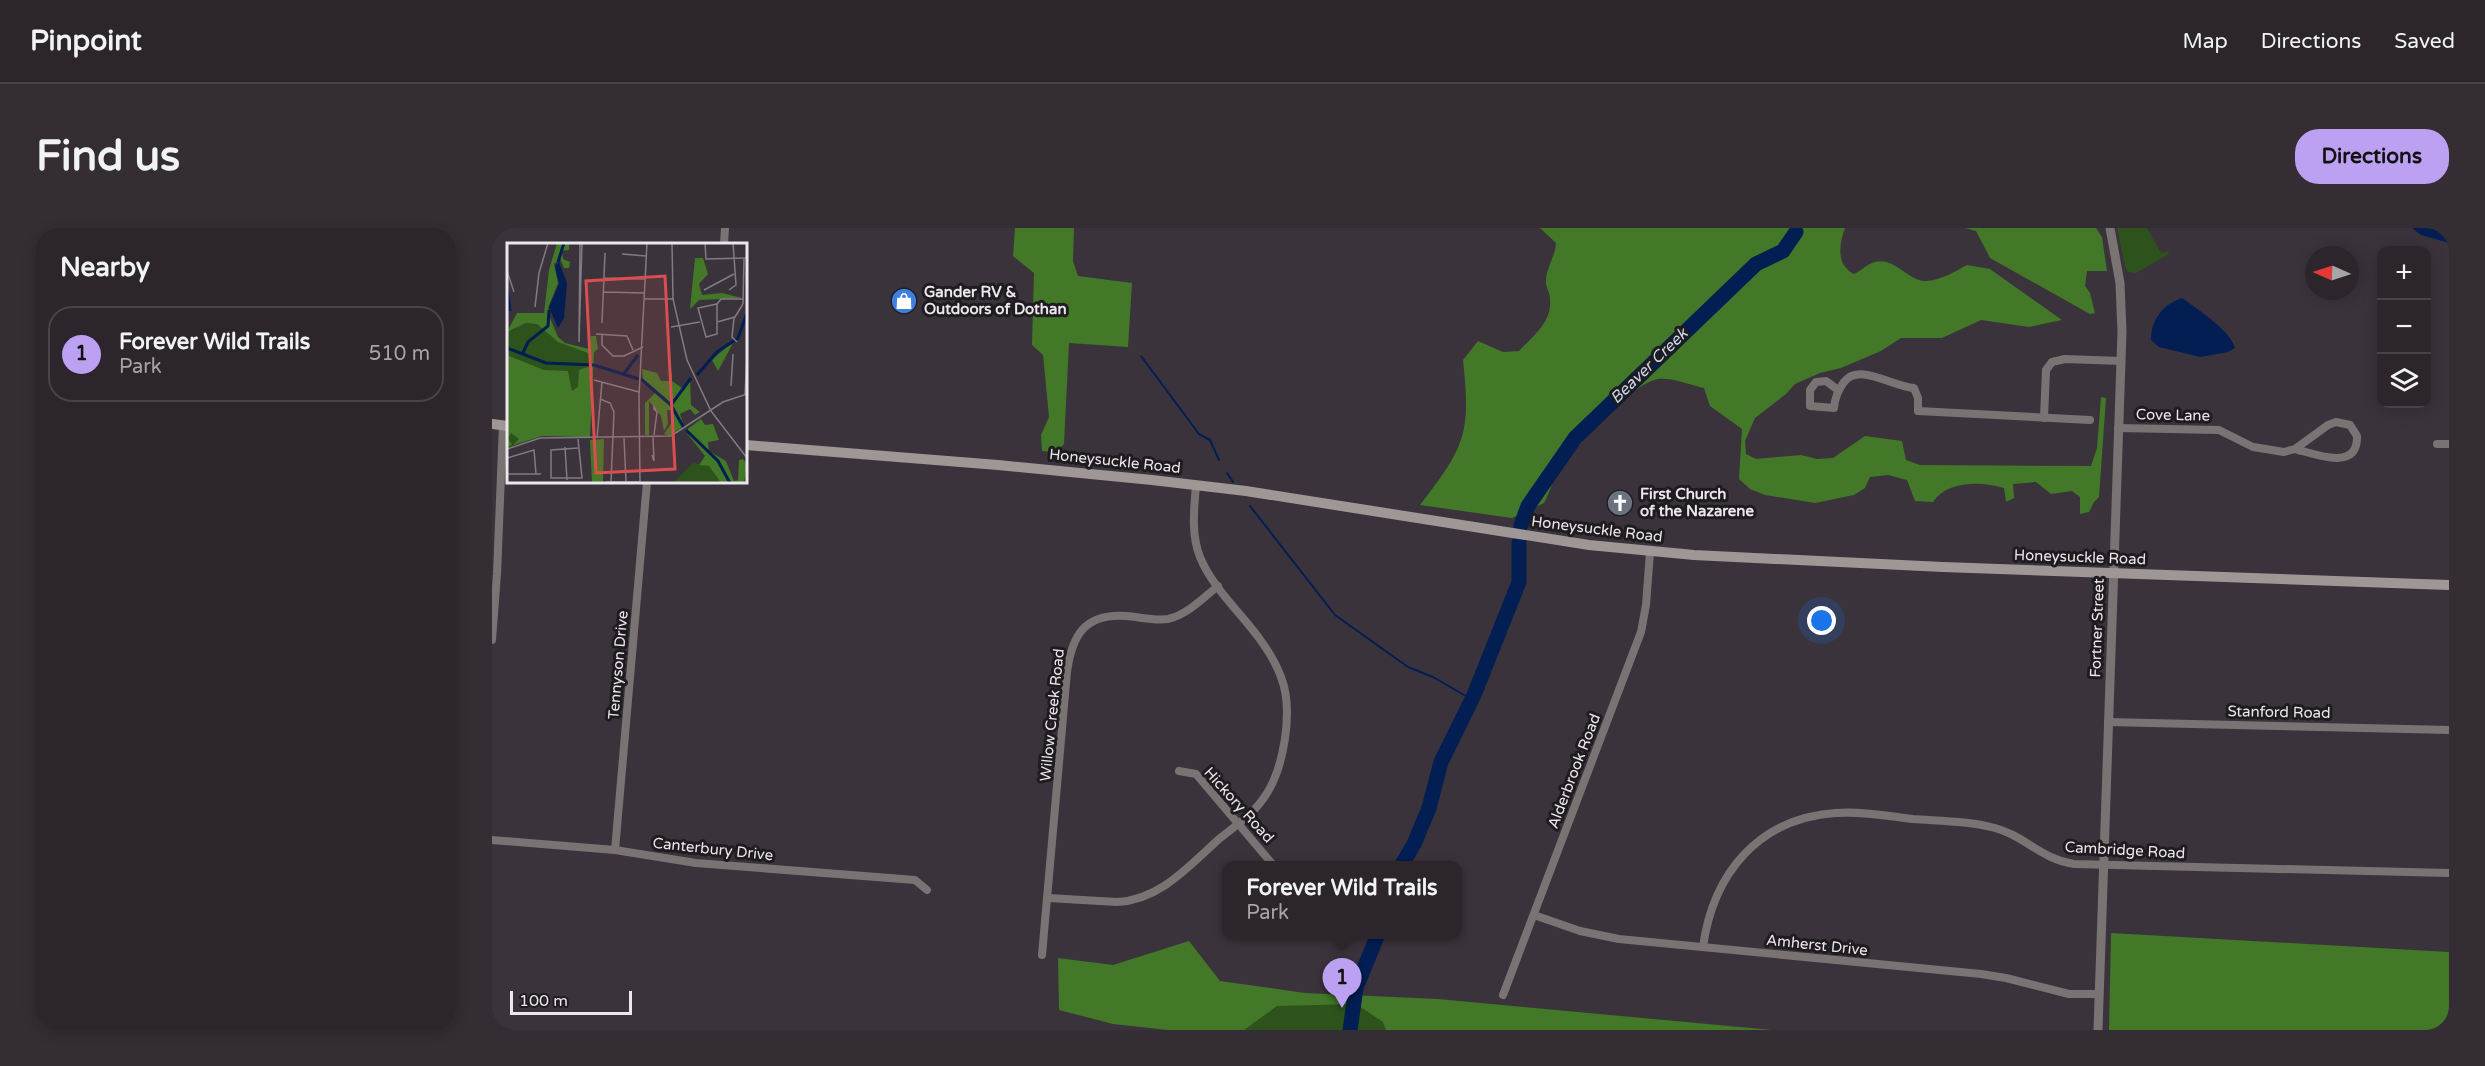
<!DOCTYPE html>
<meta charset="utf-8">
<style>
:root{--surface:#2c262c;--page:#342e34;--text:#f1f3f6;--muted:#a6a5a9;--line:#484348;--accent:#bca0f2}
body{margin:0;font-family:"Varela Round",sans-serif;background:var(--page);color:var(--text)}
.controls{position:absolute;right:18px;top:18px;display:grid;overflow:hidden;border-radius:12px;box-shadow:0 3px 15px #0003}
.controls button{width:54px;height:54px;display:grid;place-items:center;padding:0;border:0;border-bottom:2px solid var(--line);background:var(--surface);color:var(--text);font:30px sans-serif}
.compass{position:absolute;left:1813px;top:18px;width:54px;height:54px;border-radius:50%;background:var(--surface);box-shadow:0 3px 15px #0003;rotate:273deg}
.scale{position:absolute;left:18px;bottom:15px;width:122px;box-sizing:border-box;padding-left:6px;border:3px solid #ece7ec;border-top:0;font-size:16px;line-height:21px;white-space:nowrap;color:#ece7ec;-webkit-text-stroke:4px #1f1c20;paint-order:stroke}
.you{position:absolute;left:1330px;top:393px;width:21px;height:21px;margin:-15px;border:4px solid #fff;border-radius:50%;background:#1a73e8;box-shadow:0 0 0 9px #1a73e833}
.badge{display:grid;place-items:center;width:39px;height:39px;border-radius:50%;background:var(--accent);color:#111;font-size:20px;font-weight:700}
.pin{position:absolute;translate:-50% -50px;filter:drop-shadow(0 2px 3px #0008)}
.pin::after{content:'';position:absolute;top:32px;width:21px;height:18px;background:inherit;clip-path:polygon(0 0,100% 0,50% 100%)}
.popup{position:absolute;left:730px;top:633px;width:240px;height:78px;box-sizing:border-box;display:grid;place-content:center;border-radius:12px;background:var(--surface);filter:drop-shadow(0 2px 4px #0005);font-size:20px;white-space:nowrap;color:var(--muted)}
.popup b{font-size:22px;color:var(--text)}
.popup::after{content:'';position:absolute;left:50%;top:100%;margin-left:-12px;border:12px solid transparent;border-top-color:var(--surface)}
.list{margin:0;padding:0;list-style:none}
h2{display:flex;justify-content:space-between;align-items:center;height:78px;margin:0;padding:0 24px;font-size:26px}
h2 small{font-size:20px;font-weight:400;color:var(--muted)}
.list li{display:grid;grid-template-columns:39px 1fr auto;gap:18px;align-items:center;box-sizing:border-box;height:96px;margin:0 12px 12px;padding:0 12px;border:2px solid var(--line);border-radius:24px}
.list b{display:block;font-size:22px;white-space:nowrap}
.list p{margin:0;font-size:20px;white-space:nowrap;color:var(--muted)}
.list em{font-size:20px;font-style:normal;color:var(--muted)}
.icon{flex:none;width:33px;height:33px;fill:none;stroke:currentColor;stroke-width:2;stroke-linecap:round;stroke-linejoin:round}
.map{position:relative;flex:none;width:1957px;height:802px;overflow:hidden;border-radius:24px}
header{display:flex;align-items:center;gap:36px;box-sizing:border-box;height:84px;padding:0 30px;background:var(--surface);border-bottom:2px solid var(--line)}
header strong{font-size:28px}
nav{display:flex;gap:33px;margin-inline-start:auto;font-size:21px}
.intro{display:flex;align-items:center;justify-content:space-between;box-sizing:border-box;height:144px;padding:0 36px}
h1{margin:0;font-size:42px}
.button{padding:15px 27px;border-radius:24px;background:var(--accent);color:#111;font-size:21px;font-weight:700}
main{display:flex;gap:36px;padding:0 36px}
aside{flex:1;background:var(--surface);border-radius:24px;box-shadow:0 3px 15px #0003}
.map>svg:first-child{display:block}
</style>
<header>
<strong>Pinpoint</strong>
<nav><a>Map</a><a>Directions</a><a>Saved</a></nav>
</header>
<div class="intro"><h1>Find us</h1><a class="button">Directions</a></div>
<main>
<aside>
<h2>Nearby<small></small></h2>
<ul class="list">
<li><span class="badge">1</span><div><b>Forever Wild Trails</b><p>Park</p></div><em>510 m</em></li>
</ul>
</aside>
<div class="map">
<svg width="1957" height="802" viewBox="0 0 1957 802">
<rect width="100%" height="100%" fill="#3a333b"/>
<g fill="#2d521b">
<polygon points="1625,0 1655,0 1669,25 1676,23 1677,26 1644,45 1636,44 1633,38"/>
<polygon points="737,764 1246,802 723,802"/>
</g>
<g fill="#427827">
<polygon points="523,0 582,0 581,33 586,48 640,55 636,119 577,115 572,216 564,224 550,223 549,207 557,189 551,127 540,117 542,45 521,28"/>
<path d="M 1048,0 L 1353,0 C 1347,17 1344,37 1362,46 C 1369,43 1376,35 1383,34 C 1403,29 1418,55 1435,53 C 1449,52 1464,43 1475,37 L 1498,41 L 1570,92 L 1537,99 L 1489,92 L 1450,110 L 1409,110 L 1389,123 L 1349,140 L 1328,145 L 1303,156 L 1294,166 L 1263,190 L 1253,213 L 1254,226 L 1264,231 L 1309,227 L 1325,231 L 1341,230 L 1373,208 L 1410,213 L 1414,232 L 1428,237 L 1599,238 L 1605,220 L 1609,169 L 1614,170 L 1607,269 L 1602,274 L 1597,284 L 1588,286 L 1588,269 L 1580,263 L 1559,266 L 1544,254 L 1521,256 L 1522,270 L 1514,274 L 1512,260 C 1489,253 1455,253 1441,274 L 1423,273 L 1415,252 L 1396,247 L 1378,249 L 1373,260 L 1362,267 L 1323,275 L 1273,267 L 1258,261 L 1247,251 L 1250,201 L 1218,178 L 1212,160 C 1199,157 1179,149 1166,151 C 1136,157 1083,219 1066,245 C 1060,254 1057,266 1052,275 L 1020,290 L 928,277 C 973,219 979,206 971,132 L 986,113 L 1011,124 L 1027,123 C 1042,107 1060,94 1058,71 C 1058,64 1053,59 1054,52 C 1055,38 1063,29 1064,15 Z"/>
<polygon points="1473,0 1604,0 1610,9 1615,43 1595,43 1593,58 1598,65 1603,85 1598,86 1498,30 1484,3"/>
<polygon points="1619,705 1957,724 1957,802 1617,802"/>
<polygon points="697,713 728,753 813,765 946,771 1280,802 894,802 891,794 864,776 785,778 752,802 676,802 621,796 567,782 566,730 621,737"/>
</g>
<g fill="#021e53">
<polygon points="1920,0 1957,0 1957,15 1929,7"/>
<path d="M 1690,70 C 1704,80 1740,104 1743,120 L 1736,124 L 1708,129 L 1667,119 L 1659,112 C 1659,92 1671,76 1690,70 Z"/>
</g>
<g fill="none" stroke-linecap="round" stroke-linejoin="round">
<g stroke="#021e53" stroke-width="2">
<polyline points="1304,4 1307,0"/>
<polyline points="649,128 707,206 718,212 727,232"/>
<polyline points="735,245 741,254"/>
<polyline points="758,278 843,387 916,439 941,449 979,471"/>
</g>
<g stroke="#021e53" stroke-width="15">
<polyline points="1029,297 1036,278 1083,210 1264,36 1291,23 1304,4"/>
<polyline points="909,638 922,616 937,580 949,534 982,467 1027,354 1027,315"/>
<polyline points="858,802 864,760 886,706"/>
</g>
<g stroke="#7a7374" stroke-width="8">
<polyline points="232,16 233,0"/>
<path d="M 1346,162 L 1334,153 L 1324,154 L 1318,162 L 1318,178 L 1342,180 C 1343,169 1346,163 1352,154 C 1367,134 1401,159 1422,160 L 1426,170 L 1426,183 L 1598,192"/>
<polyline points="1552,190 1554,142 1560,134 1573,131 1629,133"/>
<path d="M 1626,200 L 1727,202 L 1761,219 L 1792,224 L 1803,221 L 1836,197 L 1844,194 L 1858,197 L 1865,208 C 1866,244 1823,226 1803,221"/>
<polyline points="1945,216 1957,216"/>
<polyline points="0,412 5,346 11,197"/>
<polyline points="1616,494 1957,502"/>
<polyline points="687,543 704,546 782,638"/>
<polyline points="0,612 123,622 204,635 423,652 435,662"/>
<polyline points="123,622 155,254"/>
<path d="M 556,670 L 625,674 C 668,672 697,638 727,611 C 742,599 760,587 771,571 C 792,543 802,482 789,449 C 784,435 775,421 767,410 C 748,384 720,359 708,329 C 699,307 702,281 704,257"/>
<polyline points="1042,687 1088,703 1127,711 1489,746 1514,750 1577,766 1607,766"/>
<path d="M 1211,719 C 1221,646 1266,590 1344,585 C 1369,583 1396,588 1421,591 C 1448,593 1477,593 1503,600 C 1533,608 1549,631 1582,636 L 1957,645"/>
<path d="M 550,727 L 575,444 C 580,407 593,385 634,388 C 648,389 662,393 676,391 C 695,387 711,370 726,358"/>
<polyline points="1011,767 1149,404 1154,377 1158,324"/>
</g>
<polyline stroke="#7a7374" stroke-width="9" points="1606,802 1630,104 1628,55 1618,0"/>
<g stroke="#9f9696" stroke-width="10">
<polyline points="0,196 16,198"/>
<polyline points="254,217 506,237 660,252 754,263 1097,317 1202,327 1451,339 1957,357"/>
</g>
</g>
<defs>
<g id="shop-disc" transform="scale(1.35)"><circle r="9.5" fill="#3f7fe0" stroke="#1f1c20"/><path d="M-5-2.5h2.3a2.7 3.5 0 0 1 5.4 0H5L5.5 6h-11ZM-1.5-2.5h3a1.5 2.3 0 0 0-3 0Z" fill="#fff"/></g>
<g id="church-disc" transform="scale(1.35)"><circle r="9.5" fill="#6b7280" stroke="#1f1c20"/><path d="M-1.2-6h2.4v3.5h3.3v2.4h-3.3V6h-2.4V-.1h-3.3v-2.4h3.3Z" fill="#fff"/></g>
</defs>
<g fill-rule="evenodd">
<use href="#shop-disc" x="412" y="73"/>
<use href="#church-disc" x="1128" y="275"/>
</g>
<g text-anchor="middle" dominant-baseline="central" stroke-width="6" stroke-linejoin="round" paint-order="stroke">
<g font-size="15" font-weight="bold" fill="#ece7ec" stroke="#1f1c20" text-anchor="start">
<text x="432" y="64">Gander RV &amp;<tspan x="432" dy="17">Outdoors of Dothan</tspan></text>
<text x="1148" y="266">First Church<tspan x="1148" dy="17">of the Nazarene</tspan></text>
</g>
<g font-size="15" fill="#ece7ec" stroke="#1f1c20">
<text transform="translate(1681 187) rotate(1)">Cove Lane</text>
<text transform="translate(623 233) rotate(6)">Honeysuckle Road</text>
<text transform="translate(1105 301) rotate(7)">Honeysuckle Road</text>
<text transform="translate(1588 329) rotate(2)">Honeysuckle Road</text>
<text transform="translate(1605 400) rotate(-88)">Fortner Street</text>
<text transform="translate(126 437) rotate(-85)">Tennyson Drive</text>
<text transform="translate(1787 484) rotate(1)">Stanford Road</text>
<text transform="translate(560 487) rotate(-84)">Willow Creek Road</text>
<text transform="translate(1082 543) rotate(-69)">Alderbrook Road</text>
<text transform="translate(747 577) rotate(48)">Hickory Road</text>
<text transform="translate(221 621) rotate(6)">Canterbury Drive</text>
<text transform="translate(1633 622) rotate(3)">Cambridge Road</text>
<text transform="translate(1325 717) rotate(6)">Amherst Drive</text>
</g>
<g font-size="16" font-style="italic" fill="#cbd7ec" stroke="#1f1c20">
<text transform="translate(1157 138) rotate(-44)">Beaver Creek</text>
</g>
</g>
<g transform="translate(15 15)">
<rect width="240" height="240" fill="#3a333b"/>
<path d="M 19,80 L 30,81 L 60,102 L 86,110 L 85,156 L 32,194 L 0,205 L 0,89 ZM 186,220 L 202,223 L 214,240 L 166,240 Z" fill="#2d521b"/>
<path d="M 50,0 L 62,0 L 62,7 L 55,8 L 56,16 L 63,19 L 62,25 L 57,25 L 53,15 L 47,21 L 51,40 L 41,65 L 43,75 L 51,94 L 58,100 L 82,106 L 84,93 L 89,93 L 91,106 L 87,109 L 83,194 L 35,193 L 6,202 L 12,196 L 4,190 L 1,195 L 5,202 L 0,204 L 0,112 L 37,127 L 61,128 L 65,148 L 71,144 L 72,127 L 86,122 L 81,110 L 51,99 L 30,81 L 19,80 L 0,89 L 10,70 L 37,70 L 42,27 ZM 188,15 L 196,15 L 201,31 L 192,41 L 195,52 L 215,50 L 235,55 L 192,57 L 183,66 ZM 224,100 L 225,102 L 211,128 L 205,117 ZM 135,126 L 150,130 L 154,138 L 162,138 L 165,129 L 165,138 L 175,145 L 183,135 L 184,162 L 193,169 L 188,172 L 183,166 L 173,171 L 177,183 L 162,193 L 157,191 L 165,179 L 166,167 L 160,167 L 161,181 L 157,188 L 154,173 L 142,158 L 142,192 L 138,192 L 138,160 L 149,149 L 136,138 ZM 194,176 L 198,182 L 206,181 L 212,197 L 201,199 L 202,208 L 219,218 L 227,238 L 231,237 L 232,217 L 236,216 L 240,221 L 237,240 L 214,240 L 202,223 L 192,222 L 198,213 L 178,188 ZM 97,196 L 96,240 L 85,240 L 83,197 Z" fill="#427827"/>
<path d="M 52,19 L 60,40 L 57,75 L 51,85 L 42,64 L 52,41 L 48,23 Z" fill="#021e53"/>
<path fill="none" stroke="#021e53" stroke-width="3" d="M 51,19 L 57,0M 0,45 L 3,68M 0,105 L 39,120 L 87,122 L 132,136M 15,112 L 21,99 L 41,83 L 42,67M 116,132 L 131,112M 190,132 L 210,109 L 231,95 L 240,70M 134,136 L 164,162M 177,185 L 164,162 L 184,135M 179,187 L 211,218 L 223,240"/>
<path fill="none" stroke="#817b82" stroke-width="1.5" d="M 73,0 L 72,99 L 75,0M 165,0 L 166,56 L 180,117 L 204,168 L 240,215M 198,0 L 199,16 L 240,15M 115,11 L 139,13M 0,28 L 7,49M 97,35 L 138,36M 197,47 L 227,31M 222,47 L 229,42 L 226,0M 97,49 L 138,50M 138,56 L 167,56M 210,61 L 210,91 L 199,94 L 191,65 ZM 210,61 L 214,56 L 236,56M 236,61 L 237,15M 28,64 L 32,30 L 41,0M 227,75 L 225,94 L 230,99M 210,79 L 228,74 L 236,61M 95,80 L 98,10M 164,84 L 193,79M 89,91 L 120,93 L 126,107M 95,92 L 95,102 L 106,113 L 117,113 L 136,104M 87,137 L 132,149M 224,143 L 226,111M 238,151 L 240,113M 93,156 L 103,160 L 107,169 L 104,239M 147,192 L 150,169 L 147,166 L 147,164 L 149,167M 90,195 L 95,139M 117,195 L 119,239M 71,196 L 75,235 L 44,235 L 44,207 L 71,205M 58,204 L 60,237M 0,206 L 33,195 L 164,193 L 216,159 L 240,151M 145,212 L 147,218 L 146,194M 0,215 L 27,207 L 29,231M 0,231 L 34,231M 99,239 L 133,239M 133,240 L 132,153 L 140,0"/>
<path fill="#da4e4f" fill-opacity="0.15" stroke="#da4e4f" stroke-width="3" d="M 158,33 L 168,226 L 89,230 L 79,38 Z"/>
<rect width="240" height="240" fill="none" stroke="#ece7ec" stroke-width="3"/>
</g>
</svg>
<div class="controls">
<button>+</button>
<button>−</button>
<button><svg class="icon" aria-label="layers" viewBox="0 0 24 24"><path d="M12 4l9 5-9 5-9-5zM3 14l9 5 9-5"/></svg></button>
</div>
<svg class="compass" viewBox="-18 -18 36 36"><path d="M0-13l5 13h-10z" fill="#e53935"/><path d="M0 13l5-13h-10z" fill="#a6a5a9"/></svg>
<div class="scale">100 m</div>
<div class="you"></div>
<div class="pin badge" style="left:850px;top:780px">1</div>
<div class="popup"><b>Forever Wild Trails</b>Park</div>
</div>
</main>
